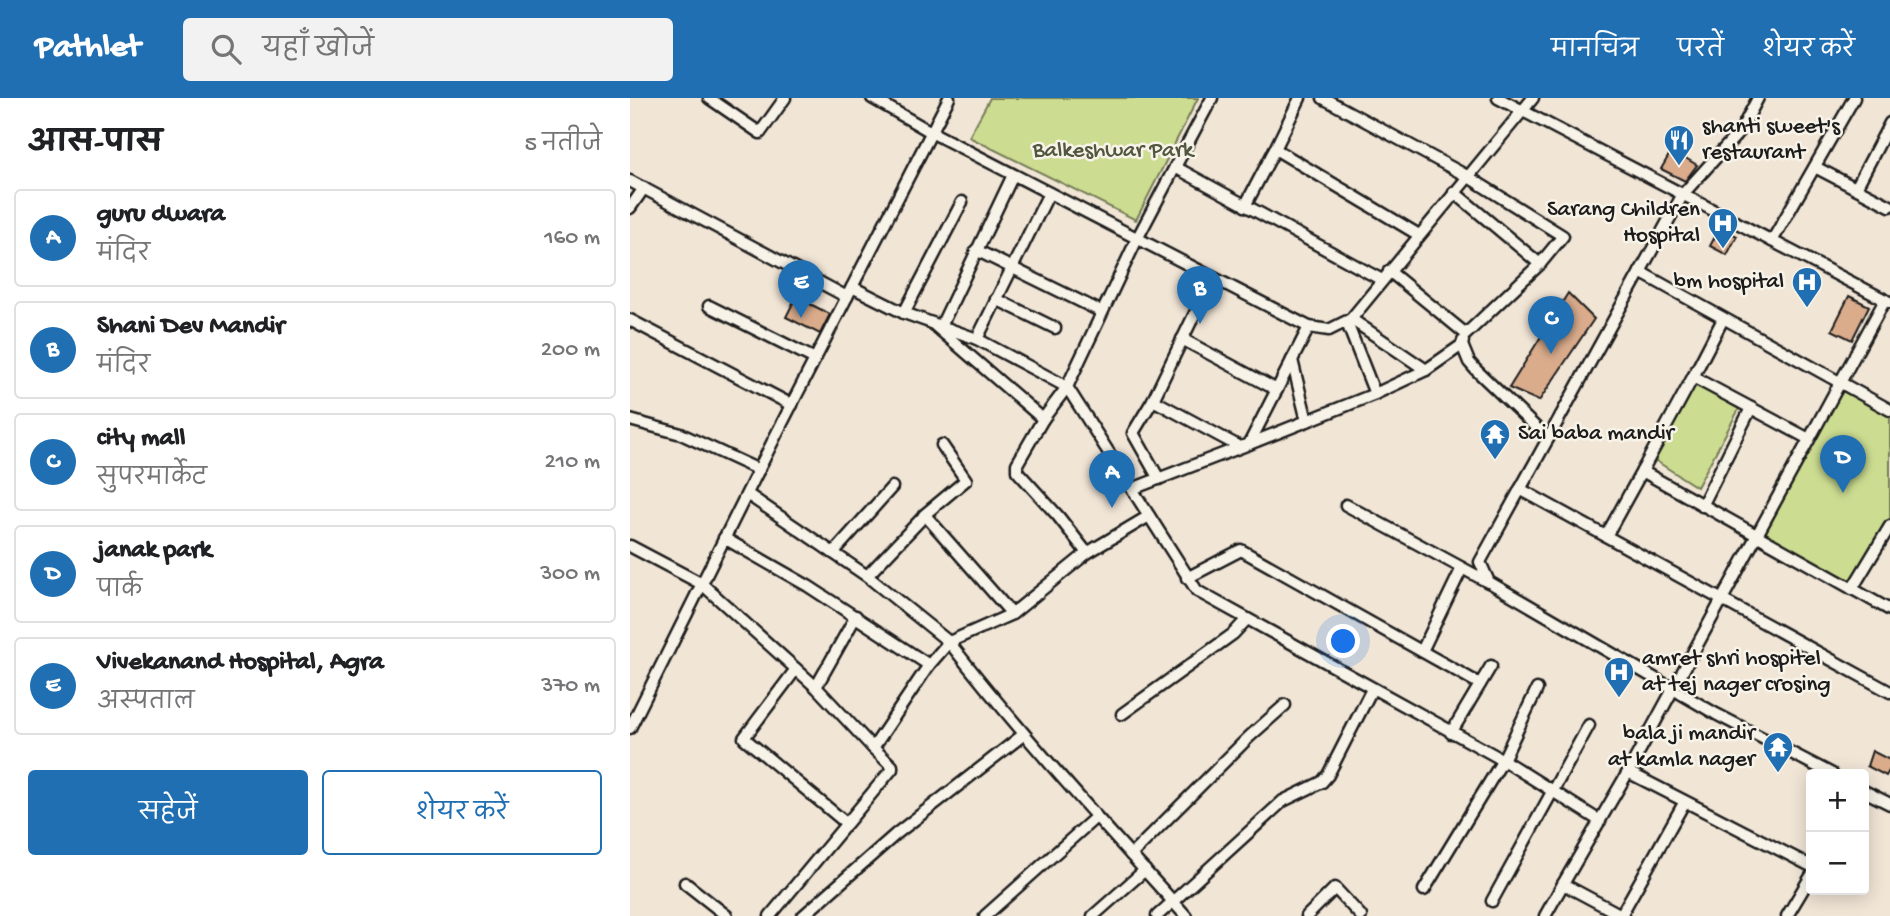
<!DOCTYPE html>
<html lang="hi">
<meta charset="utf-8">
<style>
:root{--surface:#fff;--page:#f2f2f2;--text:#202124;--muted:#757577;--line:#e0e0e0;--accent:#1f6fb2}
body{margin:0;font-family:"Gochi Hand","Playpen Sans Deva",sans-serif;background:var(--page);color:var(--text)}
.controls{position:absolute;right:21px;bottom:21px;display:grid;overflow:hidden;border-radius:7px;box-shadow:0 4px 18px #0003}
.controls button{width:63px;height:63px;display:grid;place-items:center;padding:0;border:0;border-bottom:2px solid var(--line);background:var(--surface);color:var(--text);font:35px sans-serif}
.you{position:absolute;left:714px;top:544px;width:24px;height:24px;margin:-18px;border:5px solid #fff;border-radius:50%;background:#1a73e8;box-shadow:0 0 0 10px #1a73e833}
.badge{display:grid;place-items:center;width:46px;height:46px;border-radius:50%;background:var(--accent);color:#fff;font-size:23px;font-weight:700}
.pin{position:absolute;translate:-50% -58px;filter:drop-shadow(0 2px 4px #0008)}
.pin::after{content:'';position:absolute;top:37px;width:24px;height:21px;background:inherit;clip-path:polygon(0 0,100% 0,50% 100%)}
.list{margin:0;padding:0;list-style:none}
h2{display:flex;justify-content:space-between;align-items:center;height:91px;margin:0;padding:0 28px;font-size:30px}
h2 small{font-size:23px;font-weight:400;color:var(--muted)}
.list li{display:grid;grid-template-columns:46px 1fr auto;gap:21px;align-items:center;box-sizing:border-box;height:98px;margin:0 14px 14px;padding:0 14px;border:2px solid var(--line);border-radius:7px}
.list b{display:block;font-size:26px;white-space:nowrap}
.list p{margin:0;font-size:23px;white-space:nowrap;color:var(--muted)}
.list em{font-size:23px;font-style:normal;color:var(--muted)}
.actions{display:flex;gap:14px;padding:21px 28px}
.actions a{flex:1;padding:16px 0;border:2px solid var(--accent);border-radius:7px;text-align:center;font-size:24px;color:var(--accent)}
.actions .main{background:var(--accent);color:#fff}
.icon{flex:none;width:38px;height:38px;fill:none;stroke:currentColor;stroke-width:2;stroke-linecap:round;stroke-linejoin:round}
.map{position:relative;flex:none;width:1260px;height:818px;overflow:hidden}
header{display:flex;align-items:center;gap:42px;box-sizing:border-box;height:98px;padding:0 35px;background:var(--accent);color:#fff}
header strong{font-size:33px}
nav{display:flex;gap:38px;margin-inline-start:auto;font-size:24px}
.search{width:490px;height:63px;background:var(--page);display:flex;align-items:center;gap:18px;box-sizing:border-box;padding:0 24px;border-radius:7px;color:var(--muted);font-size:26px}
main{display:flex}
aside{flex:1;background:var(--surface)}
.map>svg:first-child{display:block}
</style>
<header>
<strong>Pathlet</strong>
<div class="search"><svg class="icon" aria-label="search" viewBox="0 0 24 24"><circle cx="10" cy="10" r="6"/><path d="M15 15l6 6"/></svg>यहाँ खोजें</div>
<nav><a>मानचित्र</a><a>परतें</a><a>शेयर करें</a></nav>
</header>
<main>
<aside>
<h2>आस-पास<small>5 नतीजे</small></h2>
<ul class="list">
<li><span class="badge">A</span><div><b>guru dwara</b><p>मंदिर</p></div><em>160 m</em></li>
<li><span class="badge">B</span><div><b>Shani Dev Mandir</b><p>मंदिर</p></div><em>200 m</em></li>
<li><span class="badge">C</span><div><b>city mall</b><p>सुपरमार्केट</p></div><em>210 m</em></li>
<li><span class="badge">D</span><div><b>janak park</b><p>पार्क</p></div><em>300 m</em></li>
<li><span class="badge">E</span><div><b>Vivekanand Hospital, Agra</b><p>अस्पताल</p></div><em>370 m</em></li>
</ul>
<div class="actions"><a class="main">सहेजें</a><a>शेयर करें</a></div>
</aside>
<div class="map">
<svg width="1260" height="818" viewBox="0 0 1260 818">
<rect width="100%" height="100%" fill="#f1e5d6"/>
<filter id="ink" filterUnits="userSpaceOnUse"><feTurbulence type="fractalNoise" baseFrequency=".0143" numOctaves="2"/><feDisplacementMap in="SourceGraphic" scale="14" xChannelSelector="R" yChannelSelector="G"/><feConvolveMatrix kernelMatrix="1 2 1 2 8 2 1 2 1" color-interpolation-filters="sRGB"/></filter>
<g filter="url(#ink)">
<g fill="#ccdd91" stroke="#747c56" stroke-width="2">
<polygon points="360,0 568,0 506,122 339,39"/>
<polygon points="1064,285 1109,311 1067,389 1023,361"/>
<polygon points="1212,292 1260,318 1260,420 1221,485 1134,436"/>
</g>
<g fill="#daac8c" stroke="#1c1c1c" stroke-width="2">
<polygon points="1042,52 1067,67 1055,83 1031,71"/>
<polygon points="1090,129 1107,138 1097,157 1080,148"/>
<polygon points="938,195 964,221 909,303 879,290"/>
<polygon points="1219,198 1239,208 1222,242 1202,232"/>
<polygon points="166,199 200,216 190,236 156,219"/>
<polygon points="1242,653 1260,662 1260,671 1256,678 1237,668"/>
</g>
<g fill="none" stroke-linecap="round" stroke-linejoin="round">
<g stroke="#1c1c1c" stroke-width="15">
<g id="minor">
<polyline points="79,0 130,35 155,0"/>
<polyline points="242,0 301,34 679,229 699,232 721,221 903,0"/>
<polyline points="693,0 837,78 933,138 910,166 824,94"/>
<polyline points="868,0 1259,204"/>
<polyline points="1128,0 1111,32 1053,96 850,464 859,484 1086,616 1202,676"/>
<polyline points="645,51 670,0"/>
<polyline points="545,69 582,0"/>
<polyline points="1185,69 1260,108"/>
<polyline points="0,83 217,199"/>
<polyline points="1226,90 1260,25"/>
<polyline points="615,108 645,51 789,137"/>
<polyline points="0,110 14,90"/>
<polyline points="1142,143 1224,0"/>
<polyline points="346,152 472,214"/>
<polyline points="759,173 836,236 910,166"/>
<polyline points="1010,174 1260,312"/>
<polyline points="752,182 545,69 507,141 437,289 567,493 873,662 970,723"/>
<polyline points="222,189 274,215 347,241 437,289 413,321 302,225"/>
<polyline points="366,201 425,230"/>
<polyline points="79,208 185,261"/>
<polyline points="274,215 332,104"/>
<polyline points="721,221 796,272 745,296"/>
<polyline points="0,222 162,307"/>
<polyline points="311,228 383,77"/>
<polyline points="347,241 419,95"/>
<polyline points="552,241 647,292"/>
<polyline points="832,247 839,264 846,272 918,341"/>
<polyline points="796,272 832,247 833,243"/>
<polyline points="1063,279 1093,221"/>
<polyline points="523,302 582,180"/>
<polyline points="413,321 387,366 387,373 428,418 457,455"/>
<polyline points="0,322 51,336 129,372"/>
<polyline points="677,323 745,296 717,225"/>
<polyline points="619,346 677,323 662,262"/>
<polyline points="1012,373 1063,279 1179,341"/>
<polyline points="529,381 503,335 523,302 610,349"/>
<polyline points="502,391 619,346 679,229"/>
<polyline points="890,391 1260,594"/>
<polyline points="117,396 237,478 319,544 382,516 295,417 237,478"/>
<polyline points="716,407 858,484"/>
<polyline points="1072,408 1121,310"/>
<polyline points="294,417 336,382 312,347"/>
<polyline points="976,438 1012,373 1260,512"/>
<path d="M 94,440 L 178,488 L 299,567 L 319,544 C 394,640 475,728 556,818"/>
<polyline points="0,448 72,486 186,589 243,650 299,567"/>
<polyline points="203,455 262,389"/>
<polyline points="557,480 611,452 850,586"/>
<polyline points="1222,491 1260,428"/>
<polyline points="382,516 457,455 519,418"/>
<polyline points="792,553 832,470"/>
<polyline points="166,571 114,640 216,725"/>
<polyline points="186,589 226,518"/>
<polyline points="492,616 603,536 617,521"/>
<polyline points="0,630 145,339 319,0"/>
<polyline points="821,635 861,568"/>
<polyline points="998,674 1181,768"/>
<polyline points="1234,693 1260,706"/>
<polyline points="501,757 619,639 655,607"/>
<polyline points="55,785 97,818"/>
<polyline points="794,792 873,662 907,591"/>
<polyline points="862,803 959,627"/>
<polyline points="991,817 1054,705"/>
<polyline points="140,818 262,671 262,668 243,650"/>
<polyline points="173,818 266,736 393,637"/>
<polyline points="355,818 466,719"/>
<polyline points="463,818 515,772"/>
<polyline points="527,818 653,703 692,684 698,677 742,591"/>
<polyline points="677,818 705,790 731,818"/>
<polyline points="915,818 933,786"/>
<polyline points="993,818 933,786 998,674 1255,202"/>
<polyline points="1157,818 1181,778"/>
</g>
</g>
<use href="#minor" stroke="#f7f3e8" stroke-width="10"/>
</g>
</g>
<defs>
<g id="restaurant-pin" transform="scale(1.575)"><path d="M0 17L-7.5 6A9.5 9.5 0 1 1 7.5 6Z" fill="#1f6fb2" stroke="#f7f3e8"/><path d="M-5-6h1v4h1v-4h1v4h1v-4h1v5L-1.5 .5V6h-2V.5L-5-1ZM5-6V6H3V1.5H1.5Q1.5-4 5-6Z" fill="#fff"/></g>
<g id="hospital-pin" transform="scale(1.575)"><path d="M0 17L-7.5 6A9.5 9.5 0 1 1 7.5 6Z" fill="#1f6fb2" stroke="#f7f3e8"/><path d="M-5-5h3v3.5h4V-5h3V5h-3V1.5h-4V5h-3Z" fill="#fff"/></g>
<g id="temple-pin" transform="scale(1.575)"><path d="M0 17L-7.5 6A9.5 9.5 0 1 1 7.5 6Z" fill="#1f6fb2" stroke="#f7f3e8"/><path d="M0-6L5-2H3V0L6.5 2.5H4V6H1.5V3h-3V6H-4V2.5H-6.5L-3 0V-2H-5Z" fill="#fff"/></g>
</defs>
<g fill-rule="evenodd">
<use href="#restaurant-pin" x="1049" y="42"/>
<use href="#hospital-pin" x="1093" y="125"/>
<use href="#hospital-pin" x="1177" y="184"/>
<use href="#temple-pin" x="865" y="336"/>
<use href="#hospital-pin" x="989" y="574"/>
<use href="#temple-pin" x="1148" y="649"/>
</g>
<g text-anchor="middle" dominant-baseline="central" stroke-width="5" stroke-linejoin="round" paint-order="stroke">
<g font-size="23" fill="#1c1c1c" stroke="#f7f3e8" text-anchor="start">
<text x="1072" y="29">shanti sweet's<tspan x="1072" dy="26">restaurant</tspan></text>
<text x="1070" y="112" text-anchor="end">Sarang Children<tspan x="1070" dy="26">Hospital</tspan></text>
<text x="1154" y="184" text-anchor="end">bm hospital</text>
<text x="888" y="336">Sai baba mandir</text>
<text x="1012" y="561">amret shri hospitel<tspan x="1012" dy="26">at tej nager crosing</tspan></text>
<text x="1125" y="636" text-anchor="end">bala ji mandir<tspan x="1125" dy="26">at kamla nager</tspan></text>
</g>
<g font-size="23" fill="#51563f" stroke="#f7f3e8">
<text x="483" y="53">Balkeshwar Park</text>
</g>
</g>
</svg>
<div class="controls">
<button>+</button>
<button>−</button>
</div>
<div class="you"></div>
<div class="pin badge" style="left:482px;top:410px">A</div>
<div class="pin badge" style="left:570px;top:226px">B</div>
<div class="pin badge" style="left:921px;top:256px">C</div>
<div class="pin badge" style="left:1213px;top:395px">D</div>
<div class="pin badge" style="left:171px;top:220px">E</div>
</div>
</main>
